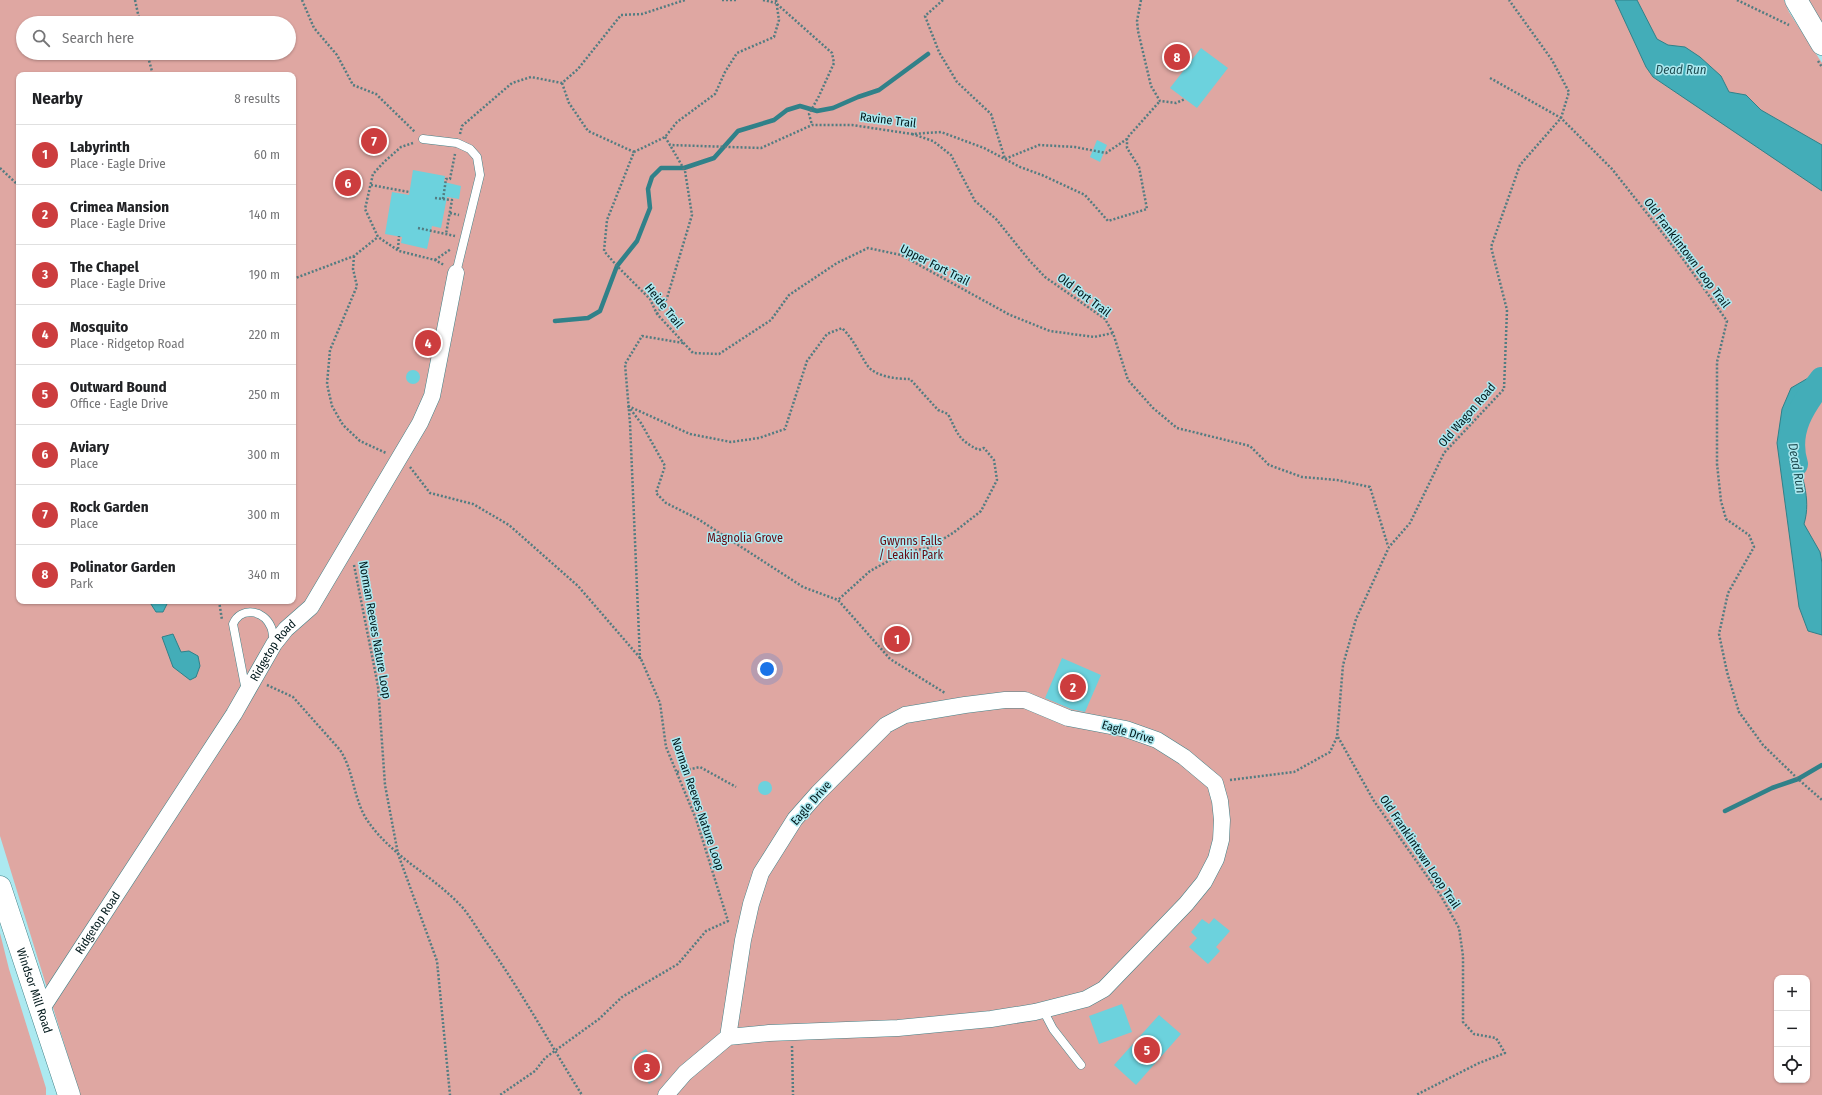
<!DOCTYPE html>
<meta charset="utf-8">
<style>
:root{--surface:#fff;--page:#f2f2f2;--text:#202124;--muted:#757577;--line:#e0e0e0;--accent:#cc3d3e}
body{margin:0;font-family:"Fira Sans Condensed",sans-serif;background:var(--page);color:var(--text)}
.controls{position:absolute;right:12px;bottom:12px;display:grid;overflow:hidden;border-radius:8px;box-shadow:0 1px 3px #0004}
.controls button{width:36px;height:36px;display:grid;place-items:center;padding:0;border:0;border-bottom:1px solid var(--line);background:var(--surface);color:var(--text);font:20px sans-serif}
.you{position:absolute;left:767px;top:669px;width:14px;height:14px;margin:-10px;border:3px solid #fff;border-radius:50%;background:#1a73e8;box-shadow:0 0 0 6px #1a73e833}
.badge{display:grid;place-items:center;width:26px;height:26px;border-radius:50%;background:var(--accent);color:#fff;font-size:13px;font-weight:700}
.pin{position:absolute;translate:-50% -50%;border:2px solid #fff;box-shadow:0 1px 4px #0006}
.list{margin:0;padding:0;list-style:none}
h2{display:flex;justify-content:space-between;align-items:center;height:52px;margin:0;padding:0 16px;font-size:17px}
h2 small{font-size:13px;font-weight:400;color:var(--muted)}
.list li{display:grid;grid-template-columns:26px 1fr auto;gap:12px;align-items:center;box-sizing:border-box;height:60px;padding:0 16px;border-top:1px solid var(--line)}
.list b{display:block;font-size:15px;white-space:nowrap}
.list p{margin:0;font-size:13px;white-space:nowrap;color:var(--muted)}
.list em{font-size:13px;font-style:normal;color:var(--muted)}
.icon{flex:none;width:22px;height:22px;fill:none;stroke:currentColor;stroke-width:2;stroke-linecap:round;stroke-linejoin:round}
.map{position:relative;flex:none;width:1822px;height:1095px;overflow:hidden}
.search{position:absolute;background:var(--surface);box-shadow:0 1px 3px #0004;left:16px;top:16px;width:280px;height:44px;display:flex;align-items:center;gap:10px;box-sizing:border-box;padding:0 14px;border-radius:22px;color:var(--muted);font-size:15px}
.panel{position:absolute;background:var(--surface);box-shadow:0 1px 3px #0004;left:16px;top:72px;width:280px;height:532px;border-radius:8px}
.map>svg:first-child{display:block}
</style>
<div class="map">
<svg width="1822" height="1095" viewBox="0 0 1822 1095">
<rect width="100%" height="100%" fill="#ace9f0"/>
<g fill="#dfa7a2" fill-rule="evenodd">
<path d="M 0,0 L 1784,0 L 1789,12 L 1822,63 L 1822,1095 L 80,1095 L 0,836 ZM 23,23 L 289,23 L 289,53 L 23,53 ZM 19,75 L 293,75 L 293,601 L 19,601 ZM 1777,978 L 1807,978 L 1807,1080 L 1777,1080 Z"/>
<polygon points="1803,0 1822,0 1822,29"/>
<polygon points="0,933 9,969 46,1088 46,1095 0,1095"/>
</g>
<g fill="#43adb8" stroke="#308189">
<polygon points="1615,0 1637,0 1657,39 1668,45 1685,47 1700,57 1721,76 1729,92 1746,95 1761,110 1822,145 1822,191 1653,77 1646,67"/>
<path d="M 1822,370 L 1822,382 C 1758,425 1820,472 1804,524 L 1820,552 L 1822,563 L 1822,635 L 1808,631 L 1799,607 L 1777,443 L 1782,409 L 1791,388 Z"/>
<polygon points="149,601 167,601 168,602 163,612 156,612"/>
<polygon points="173,634 181,652 189,651 198,656 200,666 196,677 190,680 173,667 162,637"/>
</g>
<g fill="none" stroke-linecap="round" stroke-linejoin="round">
<g stroke="#308189" stroke-width="4.5">
<polyline points="555,321 588,318 600,311 617,266 637,241 650,208 648,189 652,177 661,168 684,168 714,158 738,131 774,120 787,110 800,106 817,111 833,108 858,97 879,90 928,54"/>
<polyline points="1725,811 1772,788 1798,779 1822,765"/>
</g>
<path stroke="#43adb8" stroke-width="26" d="M 1795,464 C 1785,431 1802,406 1822,380"/>
</g>
<g fill="#6cd2dd">
<polygon points="1201,48 1228,68 1197,108 1170,88"/>
<polygon points="1097,140 1107,145 1100,162 1090,157"/>
<polygon points="413,170 445,176 444,182 461,186 459,199 447,197 441,228 432,226 427,249 401,243 402,237 385,234 392,192 409,195"/>
<circle cx="413" cy="377" r="7"/>
<polygon points="1062,658 1101,675 1085,712 1071,709 1045,698"/>
<circle cx="765" cy="788" r="7"/>
<polygon points="1214,918 1230,931 1216,947 1220,951 1208,964 1189,947 1197,938 1191,932 1202,919 1209,924"/>
<polygon points="1122,1004 1132,1032 1099,1044 1089,1016"/>
<polygon points="1159,1015 1181,1034 1136,1085 1114,1065"/>
<polygon points="646,1049 662,1075 649,1084 632,1058"/>
</g>
<g fill="none" stroke-linecap="round" stroke-linejoin="round">
<g stroke="#458087" stroke-width="9">
<g id="lane">
<polyline points="423,139 457,143 470,149 477,157 480,175 456,273"/>
<path d="M 246,691 L 233,624 C 241,606 264,610 271,627 C 273,631 273,638 274,643"/>
<polyline points="1043,1010 1053,1029 1081,1065"/>
</g>
</g>
<g stroke="#458087" stroke-width="17">
<g id="street">
<path id="s1" d="M 41,1010 L 234,714 L 274,644 L 286,629 L 311,607 L 420,423 L 432,396 L 456,273"/>
<polyline points="666,1095 685,1073 728,1037 769,1033 898,1028 991,1019 1035,1012 1086,999 1104,989 1186,904 1204,882 1216,859 1221,840 1222,820 1220,801 1215,783 1184,757 1157,740 1126,729 1068,718 1025,700 1005,700 965,705 905,715 886,725 818,793 795,819 761,873 751,904 743,940 728,1037"/>
</g>
</g>
<g stroke="#458087" stroke-width="23">
<g id="secondary">
<polyline points="1796,0 1822,44"/>
<path id="s2" d="M 0,887 L 69,1095"/>
</g>
</g>
<g stroke="#537c81" stroke-width="2.5" stroke-dasharray="2 2" stroke-linecap="butt">
<polyline points="135,0 140,23"/>
<polyline points="302,0 314,28 337,55 353,85 376,94 415,132"/>
<polyline points="722,0 737,0"/>
<polyline points="763,0 776,3"/>
<polyline points="776,0 779,20 774,37 737,53 725,72 715,94 677,122 665,137 634,152 607,220 604,251 617,266 650,299 657,314 693,353 719,354 771,320 789,295 837,263 868,248 901,255 1010,315 1050,331 1094,337 1113,333"/>
<polyline points="943,0 925,16 939,52 957,82 991,114 1005,159"/>
<polyline points="1141,0 1137,21 1138,31 1151,86 1160,101 1176,103 1185,99"/>
<polyline points="1737,0 1789,25"/>
<polyline points="777,4 832,53 834,63 819,96 809,114 812,125"/>
<polyline points="147,53 153,75"/>
<polyline points="1818,61 1822,67"/>
<polyline points="1490,78 1561,118 1612,169 1683,259 1727,321 1717,362 1717,464 1721,501 1726,519 1749,535 1754,547 1728,593 1719,634 1727,672 1739,712 1763,745 1798,779 1822,800"/>
<polyline points="562,83 569,103 588,131 634,152"/>
<polyline points="460,134 462,126 512,83 531,77 562,83 578,69 621,15 642,14 685,0"/>
<polyline points="912,134 933,141 951,155 975,201 996,219 1029,260 1045,277 1105,319 1113,333 1128,380 1153,408 1177,428 1250,446 1269,465 1302,477 1337,480 1370,487 1388,546"/>
<polyline points="665,137 670,145 761,148 812,125 852,125 912,134 941,132 984,148 1020,167 1042,175 1085,195 1108,221 1147,209 1139,167 1127,148 1127,138 1160,101"/>
<polyline points="413,143 401,147 384,162 373,174 365,209 378,237 399,251 435,260 444,265"/>
<polyline points="1005,159 1039,145 1075,147 1106,153 1127,139"/>
<polyline points="0,168 19,186"/>
<polyline points="371,185 409,192"/>
<polyline points="435,198 452,200 446,234"/>
<polyline points="443,199 446,179 450,179 455,154"/>
<polyline points="450,213 459,215"/>
<polyline points="418,228 455,236"/>
<polyline points="398,249 399,236"/>
<polyline points="354,256 353,269 357,286 330,350 327,384 332,406 343,425 360,441 386,453"/>
<polyline points="435,260 451,249"/>
<polyline points="293,279 354,256 378,237"/>
<polyline points="657,314 667,298 692,215 685,171 670,145"/>
<path d="M 628,406 L 690,434 L 731,442 L 759,438 L 785,429 L 807,361 L 827,334 L 842,328 C 854,340 858,351 867,365 C 875,377 897,379 910,379 L 938,410 L 948,414 C 958,434 958,440 979,450 L 984,448 L 994,460 L 997,480 L 981,511 L 953,533 L 928,548 L 905,552 L 870,571 L 838,600"/>
<polyline points="628,406 641,423 665,466 656,493 666,503 698,519 803,587 838,600 890,659 945,693"/>
<polyline points="410,467 430,493 473,504 509,525 578,586 641,659 660,703 666,747 696,819 728,921 706,931 678,964 622,997 599,1019 545,1058 535,1071 500,1095"/>
<polyline points="354,565 378,686 385,785 398,854 437,961 450,1095"/>
<polyline points="219,601 222,620"/>
<polyline points="640,659 630,423 625,364 642,336 683,343"/>
<path d="M 267,685 L 293,697 L 340,750 C 354,771 353,798 367,820 C 392,857 434,876 463,908 C 472,919 479,932 487,943 C 522,992 550,1044 582,1095"/>
<polyline points="1338,737 1374,801 1441,896 1459,928 1463,956 1463,1022 1474,1034 1496,1038 1505,1053 1479,1063 1416,1095"/>
<polyline points="677,772 700,767 736,787"/>
<polyline points="1230,780 1294,772 1330,752 1337,737 1343,665 1356,619 1389,547 1410,523 1444,453 1504,389 1507,310 1491,247 1520,165 1561,118 1569,92 1552,60 1509,0"/>
<polyline points="792,1046 793,1095"/>
</g>
<use href="#lane" stroke="#fff" stroke-width="8"/>
<use href="#street" stroke="#fff" stroke-width="16"/>
<use href="#secondary" stroke="#fff" stroke-width="22"/>
</g>
<g text-anchor="middle" dominant-baseline="central" stroke-width="3" stroke-linejoin="round" paint-order="stroke">
<g font-size="12" fill="#02191c" stroke="#ace9f0">
<text transform="translate(888 120) rotate(7)">Ravine Trail</text>
<text transform="translate(1687 253) rotate(53)">Old Franklintown Loop Trail</text>
<text transform="translate(935 265) rotate(27)">Upper Fort Trail</text>
<text transform="translate(1084 295) rotate(37)">Old Fort Trail</text>
<text transform="translate(664 306) rotate(51)">Heide Trail</text>
<text transform="translate(1467 415) rotate(-49)">Old Wagon Road</text>
<text transform="translate(375 630) rotate(80)">Norman Reeves Nature Loop</text>
<text stroke="none"><textPath href="#s1" startOffset="428">Ridgetop Road</textPath></text>
<text transform="translate(1128 732) rotate(17)">Eagle Drive</text>
<text transform="translate(811 803) rotate(-49)">Eagle Drive</text>
<text transform="translate(698 804) rotate(71)">Norman Reeves Nature Loop</text>
<text transform="translate(1420 852) rotate(56)">Old Franklintown Loop Trail</text>
<text stroke="none"><textPath href="#s1" startOffset="104">Ridgetop Road</textPath></text>
<text stroke="none"><textPath href="#s2" startOffset="109">Windsor Mill Road</textPath></text>
</g>
<g font-size="12" fill="#680810" stroke="#ace9f0">
<text x="745" y="538">Magnolia Grove</text>
<text x="911" y="541">Gwynns Falls<tspan x="911" dy="14">/ Leakin Park</tspan></text>
</g>
<g font-size="13" font-style="italic" fill="#1f4d52" stroke="#ace9f0">
<text x="1681" y="69">Dead Run</text>
<text transform="translate(1797 468) rotate(80)">Dead Run</text>
</g>
</g>
</svg>
<div class="controls">
<button>+</button>
<button>−</button>
<button><svg class="icon" aria-label="locate" viewBox="0 0 24 24"><circle cx="12" cy="12" r="6"/><path d="M12 2v4M12 18v4M2 12h4M18 12h4"/></svg></button>
</div>
<div class="you"></div>
<div class="pin badge" style="left:897px;top:639px">1</div>
<div class="pin badge" style="left:1073px;top:687px">2</div>
<div class="pin badge" style="left:647px;top:1067px">3</div>
<div class="pin badge" style="left:428px;top:343px">4</div>
<div class="pin badge" style="left:1147px;top:1050px">5</div>
<div class="pin badge" style="left:348px;top:183px">6</div>
<div class="pin badge" style="left:374px;top:141px">7</div>
<div class="pin badge" style="left:1177px;top:57px">8</div>
<div class="search"><svg class="icon" aria-label="search" viewBox="0 0 24 24"><circle cx="10" cy="10" r="6"/><path d="M15 15l6 6"/></svg>Search here</div>
<section class="panel">
<h2>Nearby<small>8 results</small></h2>
<ul class="list">
<li><span class="badge">1</span><div><b>Labyrinth</b><p>Place · Eagle Drive</p></div><em>60 m</em></li>
<li><span class="badge">2</span><div><b>Crimea Mansion</b><p>Place · Eagle Drive</p></div><em>140 m</em></li>
<li><span class="badge">3</span><div><b>The Chapel</b><p>Place · Eagle Drive</p></div><em>190 m</em></li>
<li><span class="badge">4</span><div><b>Mosquito</b><p>Place · Ridgetop Road</p></div><em>220 m</em></li>
<li><span class="badge">5</span><div><b>Outward Bound</b><p>Office · Eagle Drive</p></div><em>250 m</em></li>
<li><span class="badge">6</span><div><b>Aviary</b><p>Place</p></div><em>300 m</em></li>
<li><span class="badge">7</span><div><b>Rock Garden</b><p>Place</p></div><em>300 m</em></li>
<li><span class="badge">8</span><div><b>Polinator Garden</b><p>Park</p></div><em>340 m</em></li>
</ul>
</section>
</div>
